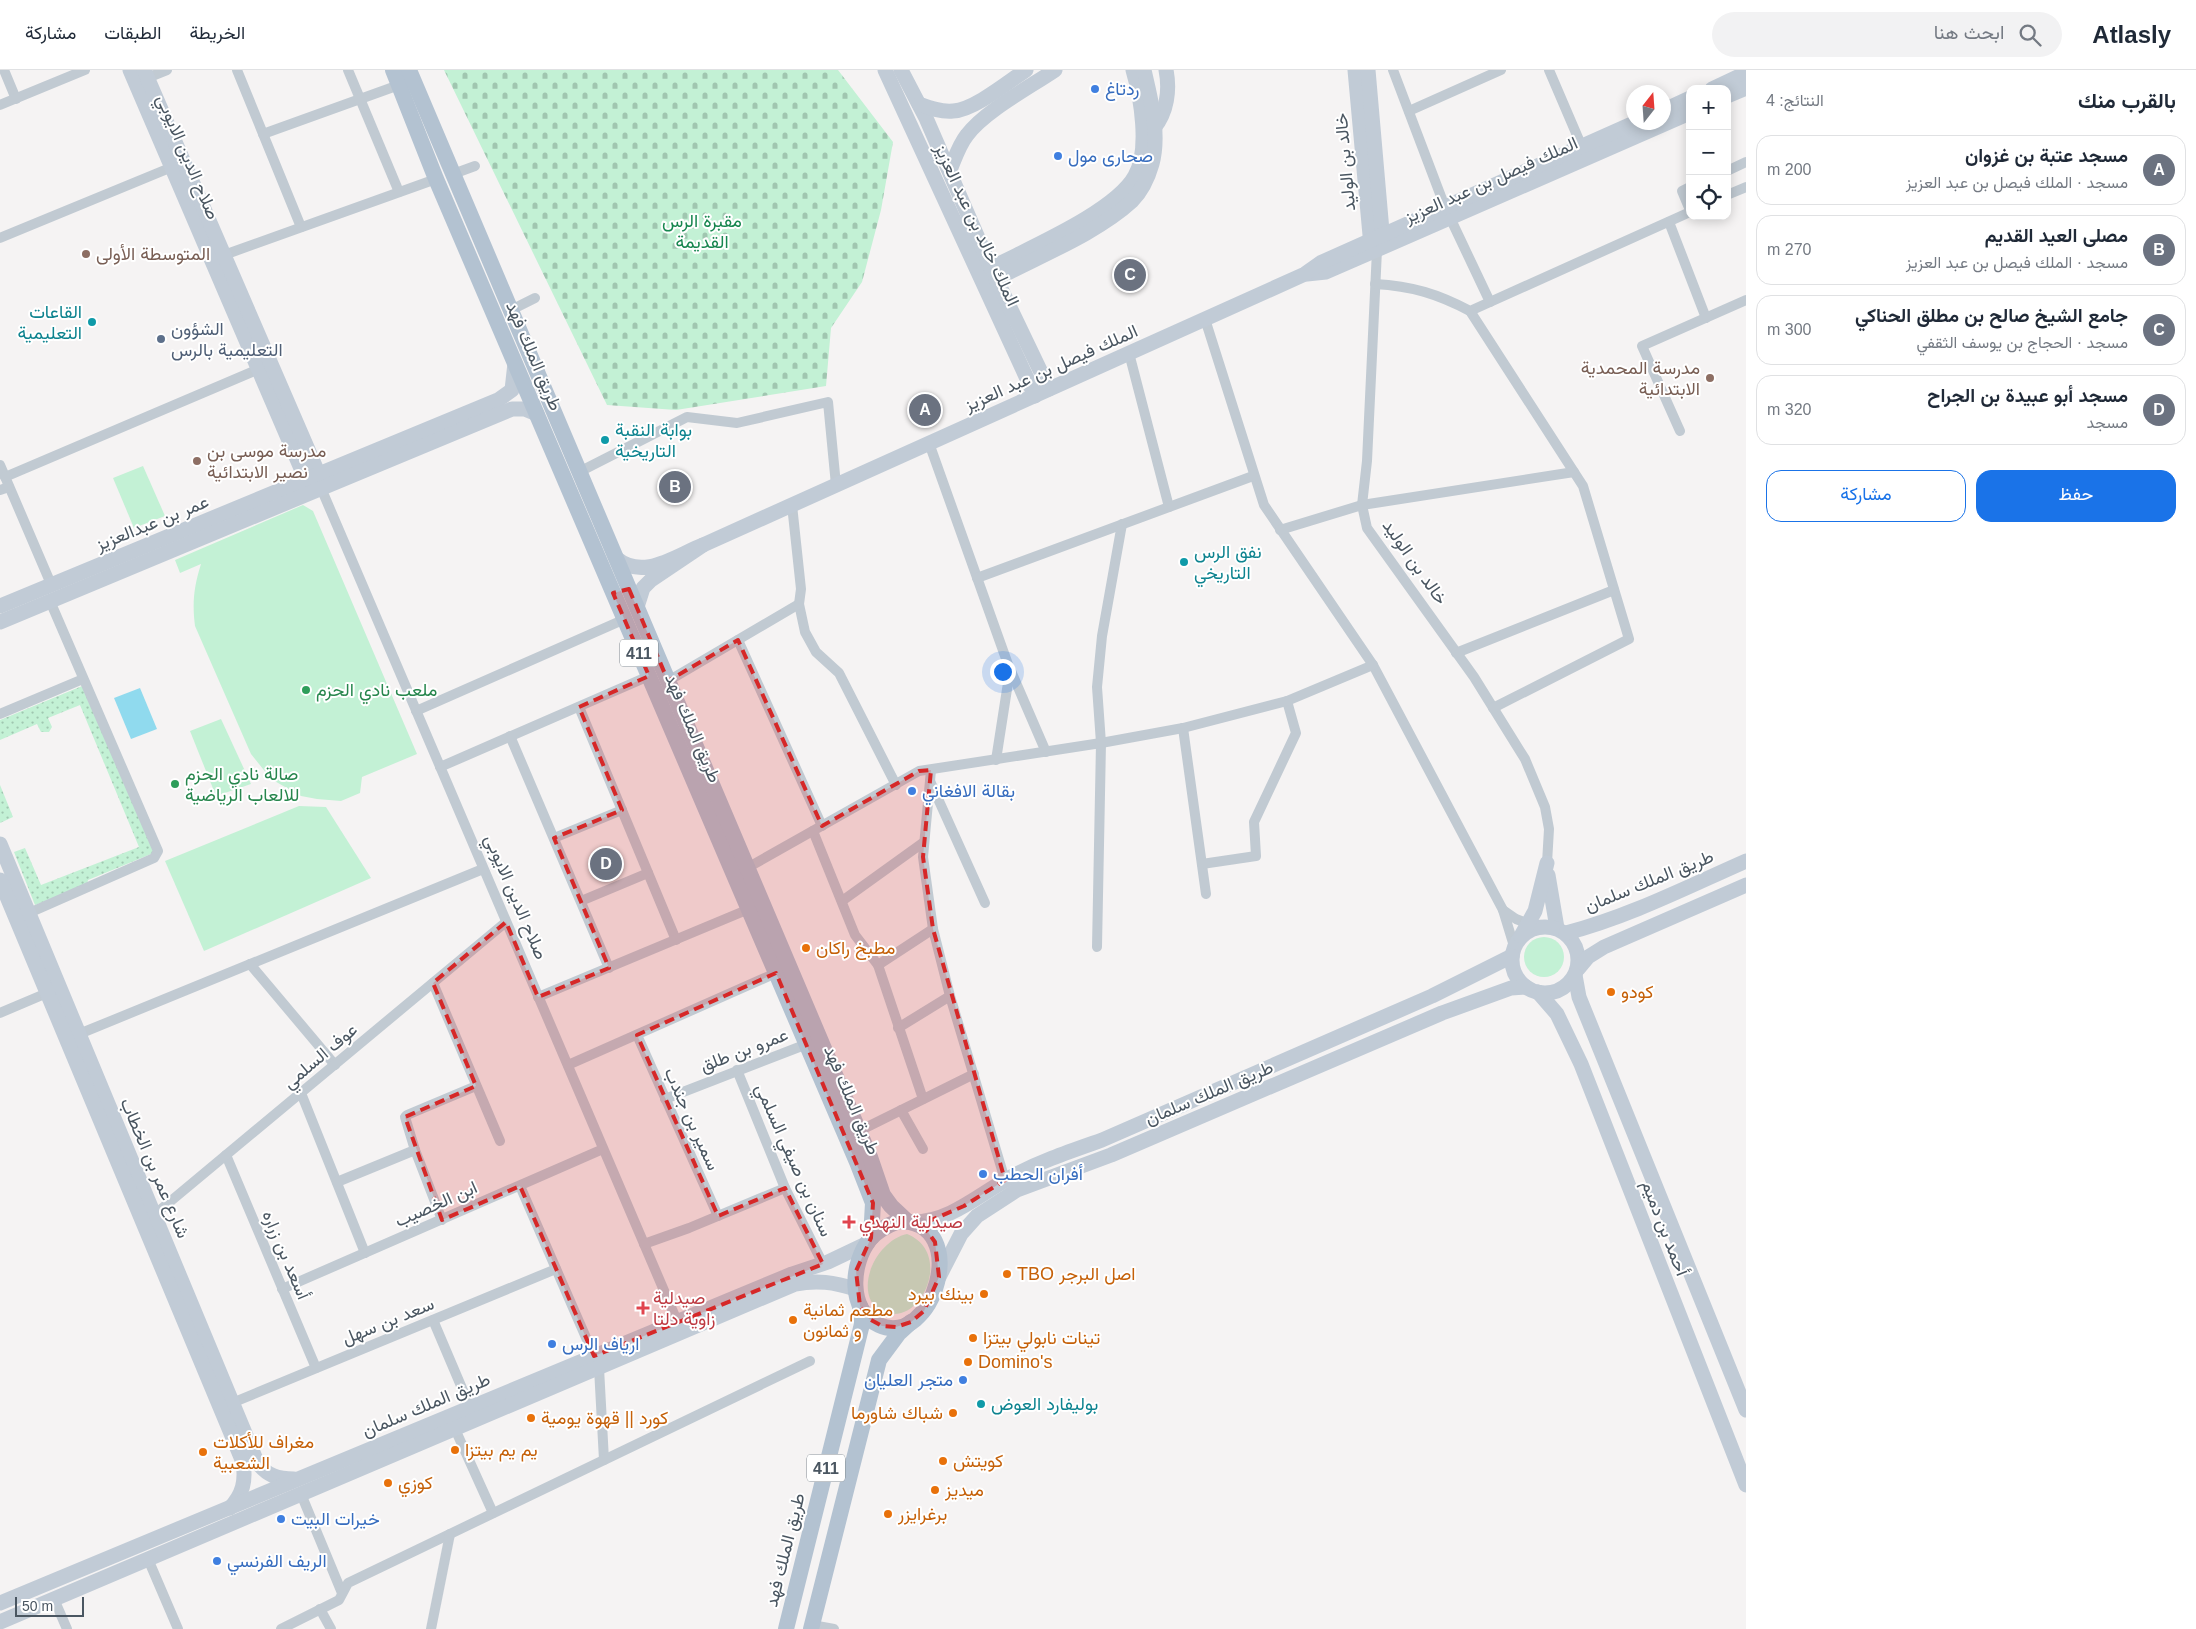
<!DOCTYPE html>
<html lang="ar">
<meta charset="utf-8">
<style>
:root{--surface:#fff;--page:#f2f2f3;--text:#1f2937;--muted:#747a83;--line:#e0e1e3;--accent:#1a73e8}
body{margin:0;font-family:Helvetica,Vazirmatn,sans-serif;background:var(--page);color:var(--text);direction:rtl}
.controls{position:absolute;right:15px;top:15px;display:grid;overflow:hidden;border-radius:10px;box-shadow:0 2px 12px #0003}
.controls button{width:45px;height:45px;display:grid;place-items:center;padding:0;border:0;border-bottom:1px solid var(--line);background:var(--surface);color:var(--text);font:25px sans-serif}
.compass{position:absolute;left:1626px;top:15px;width:45px;height:45px;border-radius:50%;background:var(--surface);box-shadow:0 2px 12px #0003;rotate:17deg}
.scale{position:absolute;left:15px;bottom:12px;width:69px;box-sizing:border-box;padding-left:5px;border:2px solid #4a5661;border-top:0;font-size:14px;line-height:18px;white-space:nowrap;color:#4a5661;-webkit-text-stroke:4px #fff;paint-order:stroke}
.you{position:absolute;left:1002px;top:601px;width:18px;height:18px;margin:-12px;border:4px solid #fff;border-radius:50%;background:#1a73e8;box-shadow:0 0 0 8px #1a73e833}
.badge{display:grid;place-items:center;width:32px;height:32px;border-radius:50%;background:var(--accent);color:#fff;font-size:16px;font-weight:700}
.pin{position:absolute;translate:-50% -50%;border:2px solid #fff;box-shadow:0 1px 5px #0006}
.list{margin:0;padding:0;list-style:none}
h2{display:flex;justify-content:space-between;align-items:center;height:65px;margin:0;padding:0 20px;font-size:21px}
h2 small{font-size:16px;font-weight:400;color:var(--muted)}
.list li{display:grid;grid-template-columns:32px 1fr auto;gap:15px;align-items:center;box-sizing:border-box;height:70px;margin:0 10px 10px;padding:0 10px;border:1px solid var(--line);border-radius:15px}
.list b{display:block;font-size:19px;white-space:nowrap}
.list p{margin:0;font-size:16px;white-space:nowrap;color:var(--muted)}
.list em{font-size:16px;font-style:normal;color:var(--muted)}
.actions{display:flex;gap:10px;padding:15px 20px}
.actions a{flex:1;padding:11px 0;border:1px solid var(--accent);border-radius:15px;text-align:center;font-size:18px;color:var(--accent)}
.actions .main{background:var(--accent);color:#fff}
.icon{flex:none;width:28px;height:28px;fill:none;stroke:currentColor;stroke-width:2;stroke-linecap:round;stroke-linejoin:round}
.map{position:relative;flex:none;width:1746px;height:1559px;overflow:hidden;direction:ltr}
header{display:flex;align-items:center;gap:30px;box-sizing:border-box;height:70px;padding:0 25px;background:var(--surface);border-bottom:1px solid var(--line)}
header strong{font-size:24px}
nav{display:flex;gap:28px;margin-inline-start:auto;font-size:18px}
.search{width:350px;height:45px;background:var(--page);display:flex;align-items:center;gap:12px;box-sizing:border-box;padding:0 18px;border-radius:28px;color:var(--muted);font-size:19px}
main{display:flex}
aside{flex:1;background:var(--surface)}
.map>svg:first-child{display:block}
</style>
<header>
<strong>Atlasly</strong>
<div class="search"><svg class="icon" aria-label="search" viewBox="0 0 24 24"><circle cx="10" cy="10" r="6"/><path d="M15 15l6 6"/></svg>ابحث هنا</div>
<nav><a>الخريطة</a><a>الطبقات</a><a>مشاركة</a></nav>
</header>
<main>
<aside>
<h2>بالقرب منك<small>النتائج: 4</small></h2>
<ul class="list">
<li><span class="badge" style="background:#6b7280">A</span><div><b>مسجد عتبة بن غزوان</b><p>مسجد · الملك فيصل بن عبد العزيز</p></div><em>200 m</em></li>
<li><span class="badge" style="background:#6b7280">B</span><div><b>مصلى العيد القديم</b><p>مسجد · الملك فيصل بن عبد العزيز</p></div><em>270 m</em></li>
<li><span class="badge" style="background:#6b7280">C</span><div><b>جامع الشيخ صالح بن مطلق الحناكي</b><p>مسجد · الحجاج بن يوسف الثقفي</p></div><em>300 m</em></li>
<li><span class="badge" style="background:#6b7280">D</span><div><b>مسجد أبو عبيدة بن الجراح</b><p>مسجد</p></div><em>320 m</em></li>
</ul>
<div class="actions"><a class="main">حفظ</a><a>مشاركة</a></div>
</aside>
<div class="map">
<svg width="1746" height="1559" viewBox="0 0 1746 1559">
<defs>
<pattern id="cemetery-stones" width="16" height="16" patternUnits="userSpaceOnUse" patternTransform="scale(1.25)"><rect width="16" height="16" fill="#c3f1d5"/><path d="M2 7V4a2 2 0 0 1 4 0v3zM10 15v-3a2 2 0 0 1 4 0v3z" fill="#a0c6b0"/></pattern>
<pattern id="park-dots" width="8" height="8" patternUnits="userSpaceOnUse" patternTransform="scale(1.25)"><rect width="8" height="8" fill="#c3f1d5"/><path d="M2 2h.1M6 6h.1" fill="none" stroke="#a0c6b0" stroke-width="1.8" stroke-linecap="round"/></pattern>
</defs>
<rect width="100%" height="100%" fill="#f5f3f3"/>
<g fill="#c3f1d5">
<polygon points="143,396 165,446 134,458 113,408"/>
<path d="M 303,435 L 313,441 L 417,684 L 362,707 L 360,723 L 341,731 L 317,729 L 301,726 L 271,709 L 251,684 L 195,556 C 192,533 194,516 201,494 L 180,503 L 175,490 Z"/>
<polygon points="221,649 251,714 216,726 190,661"/>
<polygon points="299,736 326,737 371,808 204,881 165,791"/>
<circle cx="1544" cy="887" r="20"/>
<path d="M 907,1164 C 955,1183 920,1260 882,1241 C 877,1239 873,1235 871,1231 C 859,1206 882,1169 907,1164 Z"/>
</g>
<polygon fill="url(#cemetery-stones)" points="444,0 838,0 893,72 881,140 862,212 831,258 826,316 676,340 607,335"/>
<g fill="url(#park-dots)">
<polygon points="87,614 156,782 88,810 87,815 35,835 14,782 25,778 41,815 139,777 80,635 48,648 52,657 49,662 41,662 37,654 0,670 0,650"/>
<polygon points="0,715 13,747 0,753"/>
</g>
<polygon fill="#90daee" points="140,618 157,659 131,669 114,628"/>
<g fill="none" stroke-linecap="round" stroke-linejoin="round">
<g stroke="#c1cad2" stroke-width="10">
<polyline points="4,0 16,29"/>
<polyline points="237,0 301,157"/>
<polyline points="348,0 399,122"/>
<polyline points="1393,0 1445,137 1490,232"/>
<polyline points="1549,0 1582,77"/>
<polyline points="147,8 167,0"/>
<polyline points="0,35 85,0"/>
<polyline points="1409,41 1501,0"/>
<polyline points="263,64 399,15"/>
<polyline points="1727,101 1746,92"/>
<polyline points="453,104 475,96"/>
<polyline points="1690,117 1682,121 1690,140"/>
<polyline points="1727,125 1746,117"/>
<polyline points="1669,152 1706,248"/>
<polyline points="0,168 177,95"/>
<polyline points="1377,180 1367,391 1362,435 1367,458 1474,607 1525,689 1545,737 1549,759 1547,793"/>
<polyline points="224,185 436,109"/>
<path d="M 1375,214 C 1412,216 1438,224 1470,241 L 1690,142"/>
<polyline points="511,240 535,228"/>
<polyline points="1470,241 1583,416 1629,569 1493,638"/>
<polyline points="1205,249 1264,435 1373,595 1503,840"/>
<polyline points="1129,283 1169,437"/>
<polyline points="1680,361 1642,276 1746,230"/>
<polyline points="929,373 1010,600 996,690"/>
<polyline points="0,395 51,514"/>
<polyline points="579,402 687,347 737,353 828,332 836,415"/>
<polyline points="5,407 259,299"/>
<polyline points="321,418 677,1251"/>
<polyline points="0,420 9,417"/>
<polyline points="792,435 801,519 799,534 805,562 816,582 839,603 896,715"/>
<polyline points="1280,460 1362,435 1574,402"/>
<polyline points="977,508 1253,406"/>
<polyline points="738,570 822,756"/>
<polyline points="1456,583 1614,520"/>
<polyline points="1011,601 1046,682"/>
<polyline points="668,611 799,534"/>
<polyline points="579,637 676,870"/>
<polyline points="416,641 625,549"/>
<polyline points="0,644 83,609"/>
<polyline points="1183,658 1206,824"/>
<polyline points="510,666 609,898"/>
<polyline points="440,697 649,606"/>
<polyline points="931,700 923,787 933,859 950,926 1005,1110"/>
<polyline points="930,711 985,833"/>
<polyline points="813,761 855,865 878,895 923,1029"/>
<polyline points="554,768 622,740"/>
<polyline points="1202,794 1256,786 1254,752 1296,663 1287,631"/>
<polyline points="747,798 919,701 1101,673 1183,658 1287,631 1373,595"/>
<polyline points="581,831 648,803"/>
<polyline points="842,831 924,772"/>
<polyline points="29,843 154,788 158,781 50,531"/>
<polyline points="1514,876 1503,840 1516,849 1537,857"/>
<polyline points="1097,877 1101,673 1097,617 1102,566 1122,454"/>
<polyline points="250,894 335,995"/>
<polyline points="878,895 933,859"/>
<polyline points="433,913 500,1071"/>
<polyline points="538,927 749,839"/>
<polyline points="0,943 47,923"/>
<polyline points="898,958 950,926"/>
<polyline points="79,964 483,799"/>
<polyline points="637,965 718,1146"/>
<polyline points="568,995 776,903"/>
<polyline points="737,1000 785,1118 823,1194"/>
<polyline points="301,1023 365,1183"/>
<polyline points="665,1029 807,974"/>
<polyline points="901,1040 923,1079"/>
<polyline points="859,1061 974,1004"/>
<polyline points="415,1080 405,1047 407,1045 476,1016"/>
<polyline points="226,1085 316,1298"/>
<polyline points="337,1112 415,1080 442,1150"/>
<polyline points="520,1116 594,1286"/>
<polyline points="154,1145 506,852"/>
<polyline points="644,1174 689,1158 785,1118"/>
<polyline points="282,1219 603,1079"/>
<polyline points="433,1250 470,1337"/>
<polyline points="599,1298 604,1390"/>
<polyline points="232,1333 556,1199"/>
<polyline points="455,1359 493,1443"/>
<polyline points="301,1424 342,1523"/>
<polyline points="148,1489 178,1559"/>
<polyline points="54,1529 67,1559"/>
<polyline points="320,1539 331,1559"/>
<polyline points="812,1555 834,1559"/>
<polyline points="281,1559 339,1530 348,1513 810,1291"/>
<polyline points="431,1559 450,1464"/>
</g>
<g stroke="#c1cbd6" stroke-width="15">
<polyline points="130,0 306,410"/>
<polyline points="144,0 319,405"/>
<polyline points="885,0 1035,326"/>
<polyline points="901,0 926,48 991,198 1049,319"/>
<polyline points="1355,0 1370,165 1376,179"/>
<polyline points="1368,0 1382,161 1379,174"/>
<polyline points="1712,19 1746,3"/>
<polyline points="1727,26 1746,18"/>
<path d="M 919,34 C 930,38 941,42 953,41 C 974,40 1008,12 1026,0"/>
<polyline points="1664,40 1690,28"/>
<path d="M 1154,58 C 1167,42 1170,20 1166,0"/>
<path d="M 950,100 C 955,88 959,75 967,65 C 985,41 1030,17 1055,0"/>
<path d="M 991,198 C 1029,178 1115,142 1135,106 C 1150,80 1141,27 1133,0"/>
<polyline points="1307,204 1326,202 1690,43"/>
<path d="M 996,209 C 1039,186 1096,164 1132,131 C 1142,121 1148,108 1152,94 C 1160,64 1151,30 1144,0"/>
<polyline points="703,475 1305,204 1322,192 1636,52"/>
<path d="M 616,488 C 643,511 675,486 703,475 L 651,510 L 643,518 L 637,537"/>
<polyline points="0,536 498,330 512,320 515,293"/>
<polyline points="0,552 512,339 525,339 537,344"/>
<path d="M 0,774 L 257,1392 C 267,1406 278,1409 294,1409"/>
<polyline points="1548,805 1557,858"/>
<path d="M 0,810 L 243,1392 C 246,1411 243,1424 230,1438"/>
<circle cx="1545" cy="890" r="33"/>
<path d="M 1566,863 C 1628,847 1687,817 1746,791"/>
<polyline points="1521,866 1535,841 1547,793"/>
<polyline points="1578,899 1588,887 1604,877 1746,815"/>
<polyline points="1575,905 1579,927 1746,1340"/>
<polyline points="1538,922 1557,944 1581,994 1746,1415"/>
<path d="M 913,1152 C 951,1152 980,1123 1013,1106 C 1041,1091 1071,1081 1102,1070 L 1432,926 L 1512,886"/>
<polyline points="939,1207 961,1164 977,1146 1017,1120 1111,1085 1442,943 1511,918 1526,917"/>
<polyline points="0,1533 792,1204 828,1192 868,1173"/>
<path d="M 0,1552 L 795,1214 C 817,1210 834,1212 855,1219"/>
</g>
<g stroke="#b3c2d1" stroke-width="16">
<polyline points="393,0 436,109 857,1092 873,1133 871,1168"/>
<polyline points="409,0 870,1087 883,1125 891,1136 907,1151"/>
<path d="M 899,1151 C 973,1151 933,1280 879,1255 C 847,1240 851,1193 870,1169 C 878,1160 888,1155 899,1151 Z"/>
<polyline points="786,1559 862,1254 860,1236"/>
<polyline points="811,1559 879,1290 899,1263 911,1252"/>
</g>
</g>
<path fill="#d62828" fill-opacity="0.2" stroke="#d62828" stroke-width="4" stroke-dasharray="10 6" stroke-linejoin="round" d="M 629,519 L 668,611 L 738,570 L 822,756 L 919,701 L 931,700 L 923,787 L 933,859 L 1005,1110 L 964,1136 L 922,1154 L 935,1172 L 939,1207 L 924,1241 L 911,1252 L 896,1257 L 882,1256 L 869,1249 L 860,1236 L 856,1201 L 871,1168 L 873,1133 L 776,903 L 637,965 L 718,1146 L 785,1118 L 823,1194 L 594,1286 L 520,1116 L 442,1150 L 405,1047 L 476,1016 L 433,913 L 506,852 L 538,927 L 609,898 L 554,768 L 622,740 L 579,637 L 649,606 L 613,523 Z"/>
<g fill="#3f7fe0" stroke="#fff" stroke-width="2">
<circle cx="1095" cy="19" r="5"/>
<circle cx="1058" cy="86" r="5"/>
<circle cx="912" cy="721" r="5"/>
<circle cx="983" cy="1104" r="5"/>
<circle cx="552" cy="1274" r="5"/>
<circle cx="963" cy="1310" r="5"/>
<circle cx="281" cy="1449" r="5"/>
<circle cx="217" cy="1491" r="5"/>
</g>
<g fill="#8d6e63" stroke="#fff" stroke-width="2">
<circle cx="86" cy="184" r="5"/>
<circle cx="1710" cy="308" r="5"/>
<circle cx="197" cy="391" r="5"/>
</g>
<g fill="#0f9aa8" stroke="#fff" stroke-width="2">
<circle cx="92" cy="252" r="5"/>
<circle cx="605" cy="370" r="5"/>
<circle cx="1184" cy="492" r="5"/>
<circle cx="981" cy="1334" r="5"/>
</g>
<circle fill="#5c6f8a" stroke="#fff" stroke-width="2" cx="161" cy="269" r="5"/>
<g fill="#2e9e5b" stroke="#fff" stroke-width="2">
<circle cx="306" cy="620" r="5"/>
<circle cx="175" cy="714" r="5"/>
</g>
<g fill="#e8710a" stroke="#fff" stroke-width="2">
<circle cx="806" cy="878" r="5"/>
<circle cx="1611" cy="922" r="5"/>
<circle cx="1007" cy="1204" r="5"/>
<circle cx="984" cy="1224" r="5"/>
<circle cx="793" cy="1250" r="5"/>
<circle cx="973" cy="1268" r="5"/>
<circle cx="968" cy="1292" r="5"/>
<circle cx="953" cy="1343" r="5"/>
<circle cx="531" cy="1348" r="5"/>
<circle cx="455" cy="1380" r="5"/>
<circle cx="203" cy="1382" r="5"/>
<circle cx="943" cy="1391" r="5"/>
<circle cx="388" cy="1413" r="5"/>
<circle cx="935" cy="1420" r="5"/>
<circle cx="888" cy="1444" r="5"/>
</g>
<g fill="#e0444e" stroke="#fff" stroke-width="2">
<path d="M846.5 1144.5h5v5h5v5h-5v5h-5v-5h-5v-5h5z"/>
<path d="M640.5 1230.5h5v5h5v5h-5v5h-5v-5h-5v-5h5z"/>
</g>
<g text-anchor="middle" dominant-baseline="central" stroke-width="4" stroke-linejoin="round" paint-order="stroke">
<g fill="#fff" stroke="#808990" stroke-width="1">
<rect x="620" y="569.5" width="38" height="27" rx="4"/>
<rect x="807" y="1384.5" width="38" height="27" rx="4"/>
</g>
<g font-size="16" font-weight="bold" fill="#4a5661">
<text x="639" y="583">411</text>
<text x="826" y="1398">411</text>
</g>
<g font-size="18" fill="#366cbe" stroke="#fff" text-anchor="start">
<text x="1105" y="19">ردتاغ</text>
<text x="1068" y="86">صحارى مول</text>
<text x="922" y="721">بقالة الافغاني</text>
<text x="993" y="1104">أفران الحطب</text>
<text x="562" y="1274">ارياف الرس</text>
<text x="953" y="1310" text-anchor="end">متجر العليان</text>
<text x="291" y="1449">خيرات البيت</text>
<text x="227" y="1491">الريف الفرنسي</text>
</g>
<g font-size="18" fill="#4a5661" stroke="#fff">
<text transform="translate(188 87) rotate(67)">صلاح الدين الايوبي</text>
<text transform="translate(1345 92) rotate(-95)">خالد بن الوليد</text>
<text transform="translate(1491 110) rotate(-24)">الملك فيصل بن عبد العزيز</text>
<text transform="translate(977 155) rotate(65)">الملك خالد بن عبد العزيز</text>
<text transform="translate(534 286) rotate(67)">طريق الملك فهد</text>
<text transform="translate(1051 298) rotate(-24)">الملك فيصل بن عبد العزيز</text>
<text transform="translate(152 453) rotate(-22)">عمر بن عبدالعزيز</text>
<text transform="translate(1415 492) rotate(55)">خالد بن الوليد</text>
<text transform="translate(693 658) rotate(67)">طريق الملك فهد</text>
<text transform="translate(1649 811) rotate(-22)">طريق الملك سلمان</text>
<text transform="translate(516 827) rotate(67)">صلاح الدين الايوبي</text>
<text transform="translate(744 980) rotate(-21)">عمرو بن طلق</text>
<text transform="translate(320 986) rotate(-40)">عوف السلمي</text>
<text transform="translate(1209 1023) rotate(-23)">طريق الملك سلمان</text>
<text transform="translate(852 1030) rotate(67)">طريق الملك فهد</text>
<text transform="translate(692 1049) rotate(66)">سمير بن جندب</text>
<text transform="translate(794 1090) rotate(66)">سنان بن صيفي السلمي</text>
<text transform="translate(155 1098) rotate(67)">شارع عمر بن الخطاب</text>
<text transform="translate(436 1134) rotate(-24)">ابن الخصيب</text>
<text transform="translate(1665 1158) rotate(69)">أحمد بن دميم</text>
<text transform="translate(286 1185) rotate(67)">أسعد بن زراره</text>
<text transform="translate(388 1251) rotate(-22)">سعد بن سهل</text>
<text transform="translate(426 1335) rotate(-23)">طريق الملك سلمان</text>
<text transform="translate(785 1480) rotate(-76)">طريق الملك فهد</text>
</g>
<g font-size="18" fill="#17864f" stroke="#fff">
<text x="702" y="151">مقبرة الرس<tspan x="702" dy="21">القديمة</tspan></text>
</g>
<g font-size="18" fill="#785e54" stroke="#fff" text-anchor="start">
<text x="96" y="184">المتوسطة الأولى</text>
<text x="1700" y="298" text-anchor="end">مدرسة المحمدية<tspan x="1700" dy="21">الابتدائية</tspan></text>
<text x="207" y="381">مدرسة موسى بن<tspan x="207" dy="21">نصير الابتدائية</tspan></text>
</g>
<g font-size="18" fill="#0d838f" stroke="#fff" text-anchor="start">
<text x="82" y="242" text-anchor="end">القاعات<tspan x="82" dy="21">التعليمية</tspan></text>
<text x="615" y="360">بوابة النقبة<tspan x="615" dy="21">التاريخية</tspan></text>
<text x="1194" y="482">نفق الرس<tspan x="1194" dy="21">التاريخي</tspan></text>
<text x="991" y="1334">بوليفارد العوض</text>
</g>
<g font-size="18" fill="#4e5e75" stroke="#fff" text-anchor="start">
<text x="171" y="259">الشؤون<tspan x="171" dy="21">التعليمية بالرس</tspan></text>
</g>
<g font-size="18" fill="#27864d" stroke="#fff" text-anchor="start">
<text x="316" y="620">ملعب نادي الحزم</text>
<text x="185" y="704">صالة نادي الحزم<tspan x="185" dy="21">للالعاب الرياضية</tspan></text>
</g>
<g font-size="18" fill="#c56008" stroke="#fff" text-anchor="start">
<text x="816" y="878">مطبخ راكان</text>
<text x="1621" y="922">كودو</text>
<text x="1017" y="1204">TBO اصل البرجر</text>
<text x="974" y="1224" text-anchor="end">بينك بيرد</text>
<text x="803" y="1240">مطعم ثمانية<tspan x="803" dy="21">و ثمانون</tspan></text>
<text x="983" y="1268">تينات نابولي بيتزا</text>
<text x="978" y="1292">Domino's</text>
<text x="943" y="1343" text-anchor="end">شباك شاورما</text>
<text x="541" y="1348">كورد || قهوة يومية</text>
<text x="213" y="1372">مغراف للأكلات<tspan x="213" dy="21">الشعبية</tspan></text>
<text x="465" y="1380">يم يم بيتزا</text>
<text x="953" y="1391">كويتش</text>
<text x="398" y="1413">كوزي</text>
<text x="945" y="1420">ميديز</text>
<text x="898" y="1444">برغرايزر</text>
</g>
<g font-size="18" fill="#be3a42" stroke="#fff" text-anchor="start">
<text x="859" y="1152">صيدلية النهدي</text>
<text x="653" y="1228">صيدلية<tspan x="653" dy="21">زاوية دلتا</tspan></text>
</g>
</g>
</svg>
<div class="controls">
<button>+</button>
<button>−</button>
<button><svg class="icon" aria-label="locate" viewBox="0 0 24 24"><circle cx="12" cy="12" r="6"/><path d="M12 2v4M12 18v4M2 12h4M18 12h4"/></svg></button>
</div>
<svg class="compass" viewBox="-18 -18 36 36"><path d="M0-13l5 13h-10z" fill="#e53935"/><path d="M0 13l5-13h-10z" fill="#747a83"/></svg>
<div class="scale">50 m</div>
<div class="you"></div>
<div class="pin badge" style="left:925px;top:340px;background:#6b7280">A</div>
<div class="pin badge" style="left:675px;top:417px;background:#6b7280">B</div>
<div class="pin badge" style="left:1130px;top:205px;background:#6b7280">C</div>
<div class="pin badge" style="left:606px;top:794px;background:#6b7280">D</div>
</div>
</main>
